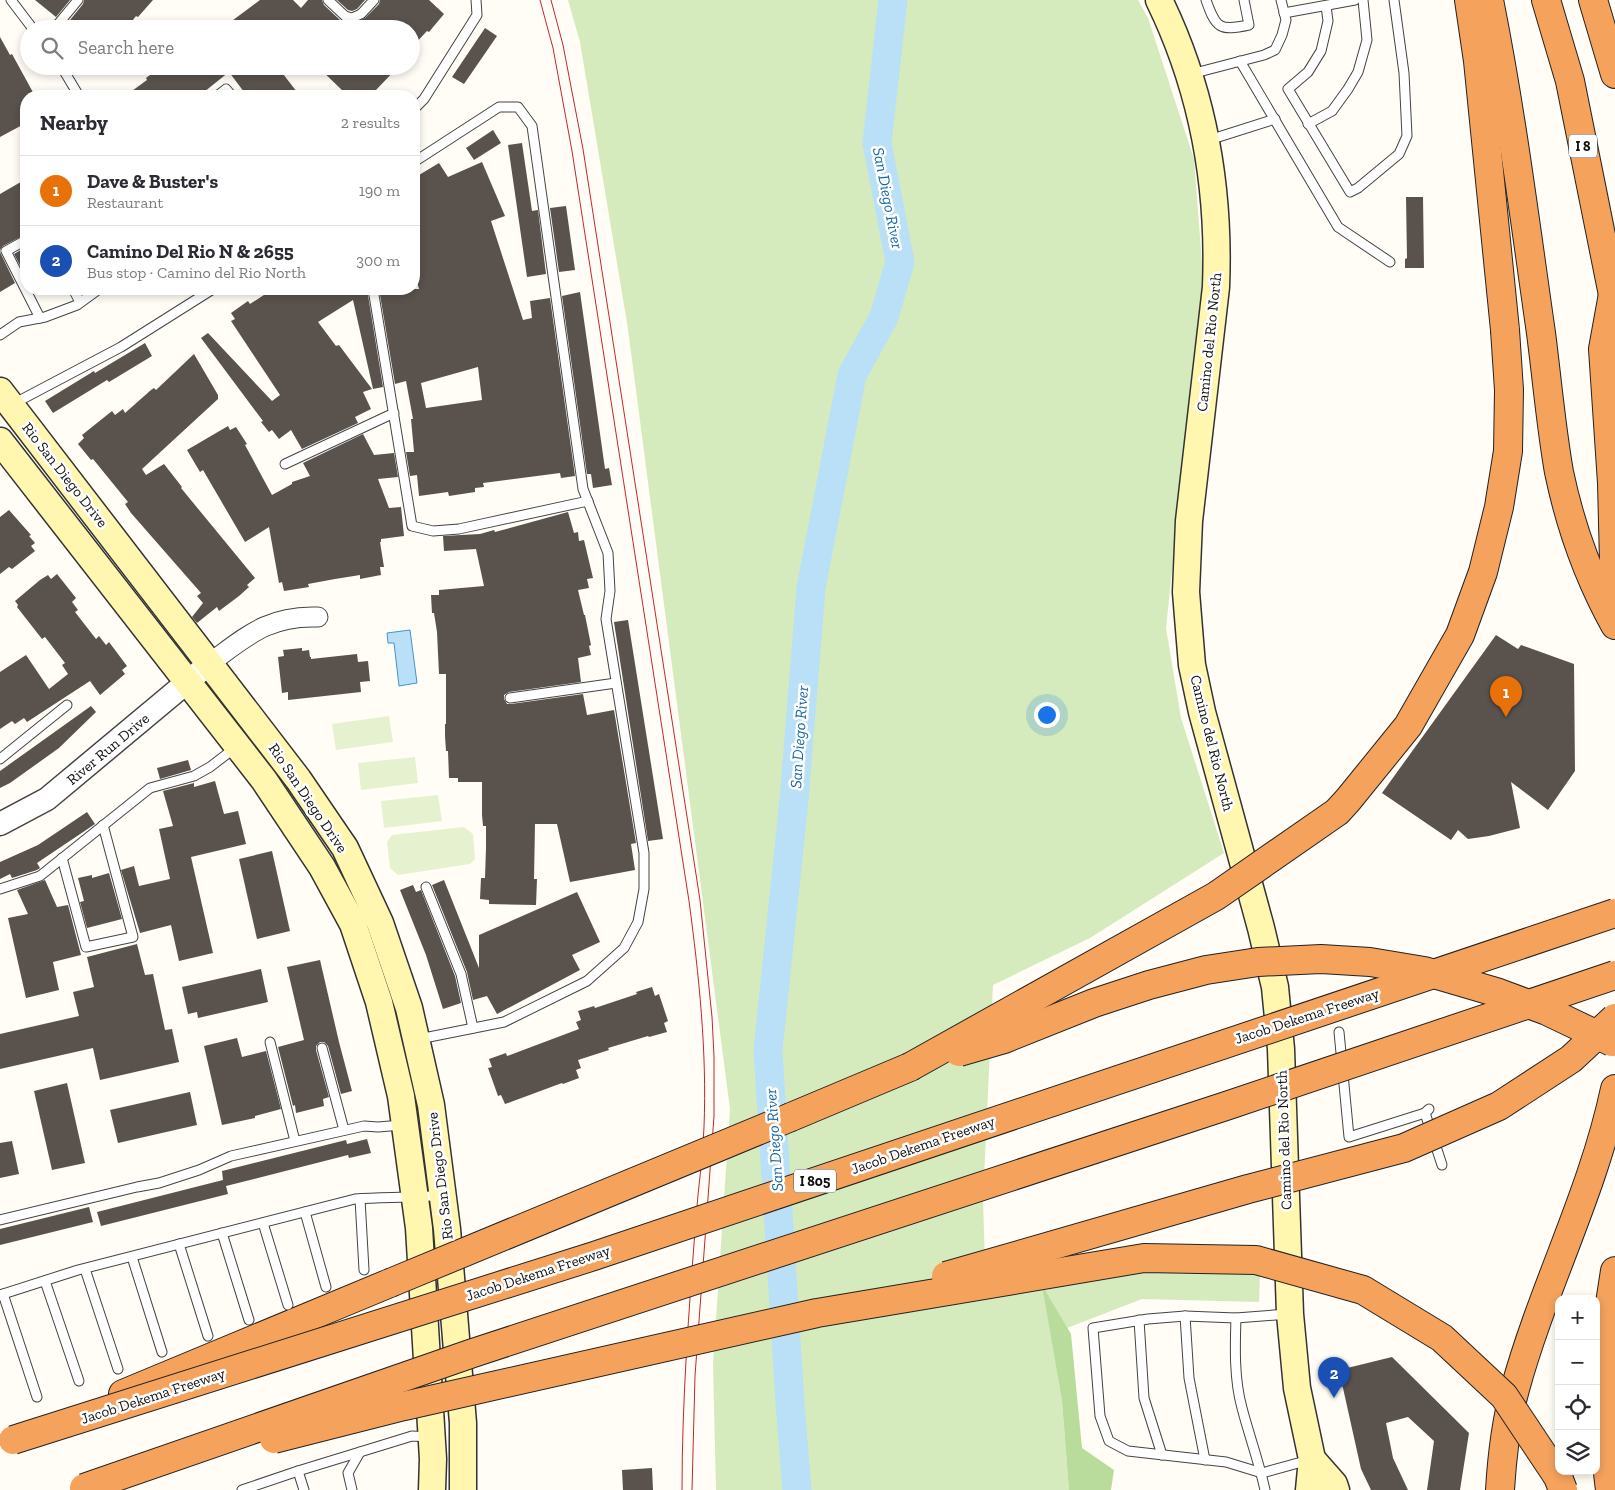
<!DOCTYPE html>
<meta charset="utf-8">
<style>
:root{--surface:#fff;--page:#f7f7f7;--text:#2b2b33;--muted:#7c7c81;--line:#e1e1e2;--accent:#b45309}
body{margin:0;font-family:"Zilla Slab",serif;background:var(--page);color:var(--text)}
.controls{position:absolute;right:15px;bottom:15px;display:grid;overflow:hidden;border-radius:10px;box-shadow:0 2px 8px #0003}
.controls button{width:45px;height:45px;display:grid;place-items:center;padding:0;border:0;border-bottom:1px solid var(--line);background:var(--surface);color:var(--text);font:25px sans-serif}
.you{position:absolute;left:1046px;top:714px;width:18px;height:18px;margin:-12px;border:4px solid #fff;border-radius:50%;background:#1a73e8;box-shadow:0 0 0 8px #1a73e833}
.badge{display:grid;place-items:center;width:32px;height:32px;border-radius:50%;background:var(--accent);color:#fff;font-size:16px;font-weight:700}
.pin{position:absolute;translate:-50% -41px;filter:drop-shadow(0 1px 2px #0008)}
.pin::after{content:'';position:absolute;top:26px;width:18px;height:15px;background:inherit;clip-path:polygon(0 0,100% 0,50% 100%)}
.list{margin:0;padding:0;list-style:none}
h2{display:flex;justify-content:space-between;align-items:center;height:65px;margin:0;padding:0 20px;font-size:21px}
h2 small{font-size:16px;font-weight:400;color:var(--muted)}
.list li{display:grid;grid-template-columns:32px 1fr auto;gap:15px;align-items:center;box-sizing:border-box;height:70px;padding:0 20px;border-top:1px solid var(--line)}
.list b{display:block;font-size:19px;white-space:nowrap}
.list p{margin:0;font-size:16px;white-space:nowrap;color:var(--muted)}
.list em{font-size:16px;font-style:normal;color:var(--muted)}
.icon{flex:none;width:28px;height:28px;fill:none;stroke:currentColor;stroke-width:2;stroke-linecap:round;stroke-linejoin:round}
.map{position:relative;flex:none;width:1615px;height:1490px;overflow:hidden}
.search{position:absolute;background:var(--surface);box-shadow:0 2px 8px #0003;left:20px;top:20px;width:400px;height:55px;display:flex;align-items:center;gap:12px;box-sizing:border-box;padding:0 18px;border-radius:28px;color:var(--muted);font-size:19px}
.panel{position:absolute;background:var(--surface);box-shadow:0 2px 8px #0003;left:20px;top:90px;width:400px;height:205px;border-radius:20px}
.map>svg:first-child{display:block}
</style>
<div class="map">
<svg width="1615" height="1490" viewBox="0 0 1615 1490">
<rect width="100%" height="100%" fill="#fffdf5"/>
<polygon fill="#d5ebbd" points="568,0 1138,0 1148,18 1194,159 1203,276 1166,628 1181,718 1224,853 1090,938 993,985 983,1200 986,1295 1158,1265 1260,1275 1259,1302 1142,1299 1067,1328 1043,1287 1062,1401 1069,1490 716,1490 713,1364 730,1109 628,329 580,42"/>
<polygon fill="#b9dc9c" points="1042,1285 1071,1334 1082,1448 1114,1470 1111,1490 1069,1490 1062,1401"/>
<g fill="#e6f2cf">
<polygon points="389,716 393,742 336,750 332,724"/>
<polygon points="415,757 418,783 361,790 358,763"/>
<polygon points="438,795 442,821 384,828 381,801"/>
<polygon points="464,827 473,834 475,859 470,864 398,875 390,868 387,842 392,835"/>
</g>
<polygon fill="#b9e0f7" stroke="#3f96cf" points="410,630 417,683 399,686 394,643 388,643 387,633"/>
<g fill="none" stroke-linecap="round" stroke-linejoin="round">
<polyline stroke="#b9e0f7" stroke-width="29" points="797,1490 790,1403 768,1050 794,800 811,588 852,375 884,317 900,262 877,143 893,0"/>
</g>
<g fill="#5a524d" fill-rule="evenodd">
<polygon points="35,0 70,0 56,17"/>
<polygon points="84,0 153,0 138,17 136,16 126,29 71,29 66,25 83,4"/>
<polygon points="260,0 293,0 301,8 308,0 322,0 324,5 341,21 351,24 365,18 379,4 380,0 429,0 444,14 429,32 427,31 411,48 411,29 221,29"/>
<polygon points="337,0 365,0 357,9 352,11 348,10"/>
<polygon points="485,28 497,36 464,84 452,77"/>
<polygon points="0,37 10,55 12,54 35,96 26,96 26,123 0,137"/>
<polygon points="162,66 277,66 300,96 247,96 229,72 199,96 125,96 147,80 146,78"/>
<polygon points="317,66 399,66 376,90 384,96 352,96 347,91 345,93"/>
<polygon points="493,130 501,143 474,160 466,148"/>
<polygon points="522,143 532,211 538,210 546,274 527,277 508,145"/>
<path d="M 482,162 L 505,216 L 491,221 L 523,320 L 532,318 L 530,301 L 550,298 L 575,476 L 561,478 L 560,473 L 483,483 L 484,487 L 475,488 L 475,492 L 449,496 L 448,492 L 419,496 L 417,475 L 410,476 L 406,452 L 414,452 L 411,419 L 413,419 L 406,381 L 395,384 L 379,289 L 419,289 L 414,271 L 414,178 L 439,163 L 448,177 ZM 478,367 L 482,400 L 426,408 L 421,383 Z"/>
<polygon points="26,179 26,234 3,246 0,250 0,194"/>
<polygon points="1406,197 1423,197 1424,268 1405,268 1405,259 1407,258"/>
<polygon points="566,206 575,270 559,272 550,208"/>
<polygon points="26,247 26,277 14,254"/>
<polygon points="0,252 15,283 0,292"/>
<polygon points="273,289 367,289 383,387 373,389 353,300 318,322 336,346 339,345 372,389 363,392 371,409 355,417 358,423 302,449 291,430 279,439 272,430 269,432 261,422 263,421 201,338 208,333 272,401 280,395 231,321 235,319 231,313 248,301 250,304"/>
<polygon points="580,292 605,469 609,468 612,485 593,488 591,474 587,474 562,296"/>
<polygon points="145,343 152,356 109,382 107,380 53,413 45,401 94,371 95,373"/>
<polygon points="194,354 218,395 218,399 142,469 146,475 164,464 182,487 181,488 255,578 247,585 249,587 239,596 219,611 217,607 197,623 192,617 203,603 197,596 201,593 131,513 125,504 128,502 93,459 91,460 78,444 84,438 82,435 112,411 115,415 123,409 125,413 151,390 154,388 156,390"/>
<polygon points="228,426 230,430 236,427 247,444 245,445 272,495 292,484 292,482 310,476 303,463 363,434 374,455 394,453 398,477 378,479 389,508 401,507 404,536 381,539 381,542 380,542 384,567 380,567 381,575 360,579 360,575 335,579 308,584 309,587 284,591 282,582 279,583 269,527 245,542 203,470 200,472 187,450"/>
<polygon points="9,510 31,535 29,536 35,543 31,546 35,551 12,569 9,567 0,574 0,517"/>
<polygon points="568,512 574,533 578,532 579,541 584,540 593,578 587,579 589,588 578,590 584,615 585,615 591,645 589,646 591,655 578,658 581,682 509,692 504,695 504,699 507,704 511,704 583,694 587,715 614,710 636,843 631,844 635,870 570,882 557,824 535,824 534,879 537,879 536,905 489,904 489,900 480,899 481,878 485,878 486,848 486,826 483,826 482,815 482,782 458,782 458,778 449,778 448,751 446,751 445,736 445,724 446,724 446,674 439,674 437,632 434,613 432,613 431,595 439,595 439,590 484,586 476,549 444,551 443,536 480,534 494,530 495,532"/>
<polygon points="57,574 76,598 72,602 78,610 75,612 96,639 99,636 106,645 109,642 127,666 122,670 125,674 100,695 90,681 27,722 24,718 15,724 12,721 0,729 0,672 26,655 49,689 68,674 62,665 65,663 45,637 42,639 17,607 18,605 15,601 40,580 48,575 51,579"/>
<polygon points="628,620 663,839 648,841 614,622"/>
<polygon points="1496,635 1518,649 1521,645 1574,664 1575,771 1548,810 1511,782 1520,828 1489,836 1468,839 1458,830 1451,840 1382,793"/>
<polygon points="302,648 302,651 309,650 310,657 311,657 311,659 357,654 358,662 368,661 370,681 360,682 361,692 288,700 288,692 282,693 278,657 284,656 283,650"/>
<polygon points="91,706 96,712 59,748 10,783 0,788 0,771"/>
<polygon points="188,760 191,770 160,779 157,768"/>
<polygon points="215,781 224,814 238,811 246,844 191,857 213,953 179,961 171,925 140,933 121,870 134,866 139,886 170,879 159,829 173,826 163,791 194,783 194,787"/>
<polygon points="87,812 95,824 37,863 40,868 37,870 12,878 10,874 0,879 0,862 38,845"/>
<polygon points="272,851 290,931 257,939 239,859"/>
<polygon points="109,873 122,919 87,928 80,902 84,901 78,878 92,875 92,878"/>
<polygon points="45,880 57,907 68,905 81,955 53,962 59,990 26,998 8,918 28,914 17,890"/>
<polygon points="444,880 479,968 479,935 577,892 600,942 572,955 580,970 497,1014 487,996 473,1000 467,972 432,885"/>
<polygon points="413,885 416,892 421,890 455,976 461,1003 443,1009 426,955 400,890"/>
<polygon points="137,944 145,975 153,974 165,1030 172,1029 179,1062 100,1080 93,1048 0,1069 0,1034 79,1016 73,992 94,987 87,957"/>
<polygon points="320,960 339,1042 352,1091 341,1094 328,1046 324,1042 320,1042 316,1046 316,1050 329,1097 323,1099 324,1106 296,1113 295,1105 293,1106 278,1047 304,1040 287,967"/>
<polygon points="261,969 268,1002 198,1018 197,1012 188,1014 182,987"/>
<polygon points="652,987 655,996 659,994 668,1021 664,1023 667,1032 649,1037 648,1036 608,1048 609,1050 578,1060 581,1068 576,1070 579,1078 563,1084 562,1083 505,1104 501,1095 498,1096 488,1068 492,1067 489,1059 506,1053 507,1056 579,1029 576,1022 581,1020 578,1011 594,1006 595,1008 637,994 636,992"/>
<polygon points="237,1038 242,1057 266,1051 281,1109 255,1116 255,1118 222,1125 204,1046"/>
<polygon points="67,1083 85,1163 52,1170 34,1091"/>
<polygon points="190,1092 197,1125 118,1143 110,1110"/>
<polygon points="367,1139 371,1153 349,1158 348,1155 226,1186 228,1194 101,1226 97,1212 223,1180 222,1171 346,1140 347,1144"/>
<polygon points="12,1141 19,1174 0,1178 0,1143"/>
<polygon points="89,1207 93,1222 0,1245 0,1229"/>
<polygon points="1392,1357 1469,1433 1460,1490 1427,1490 1434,1441 1408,1417 1386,1423 1393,1458 1408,1490 1371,1490 1361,1469 1339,1370"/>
<polygon points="652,1468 653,1490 623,1490 622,1470"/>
</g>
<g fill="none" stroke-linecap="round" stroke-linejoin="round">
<g stroke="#444" stroke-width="11">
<g id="service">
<polyline points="11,0 33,29"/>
<polyline points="328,0 345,16 352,18 361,14 374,0"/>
<path d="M 1206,0 C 1216,29 1220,31 1249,25 L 1244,0"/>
<polyline points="1326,6 1328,21 1321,51 1308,72 1288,89 1350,192 1358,188 1399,154 1407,136 1404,73 1394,0"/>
<polyline points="1284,13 1355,0"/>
<polyline points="54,29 78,0"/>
<polyline points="1240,61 1338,227 1390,262"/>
<polyline points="61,66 79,96"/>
<polyline points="1191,74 1264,55 1275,50 1282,35 1286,20 1281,0"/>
<polyline points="217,96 226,89 232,96"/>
<polyline points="414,109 424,99 477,15 476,0"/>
<polyline points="1308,124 1332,111 1348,89 1358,72 1367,40 1363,0"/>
<polyline points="1209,140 1275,119"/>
<polyline points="414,162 499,107 518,107 532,126 583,489 608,553 610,591 606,619 644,853 644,889 638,922 624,948 587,981 504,1022 419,1039"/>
<polyline points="26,240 6,251 40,318"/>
<polyline points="73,289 80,302"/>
<polyline points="373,289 412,526 433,531 459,529 588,501"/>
<polyline points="0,335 19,322 45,317 77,305 99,289"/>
<polyline points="13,404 121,347 213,289"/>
<polyline points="285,464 394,413"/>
<polyline points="510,698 616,683"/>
<polyline points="0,759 67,705"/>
<polyline points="62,858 86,947 133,937 103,825"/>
<polyline points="426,887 461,974 473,1028"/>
<polyline points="0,889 40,876 150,788 194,776 210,767 236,747"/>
<polyline points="1339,1032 1349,1137 1425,1113 1429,1109"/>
<polyline points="270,1042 295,1141"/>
<polyline points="322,1048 344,1130"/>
<polyline points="1425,1113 1442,1165"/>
<polyline points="360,1199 364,1270"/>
<polyline points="305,1212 326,1287"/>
<polyline points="0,1220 137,1187 159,1183 199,1170 231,1156 364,1126 378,1127 402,1125"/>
<polyline points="263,1223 288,1305"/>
<polyline points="222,1233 249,1320"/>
<polyline points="179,1244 208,1336"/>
<polyline points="132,1257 162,1352"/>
<polyline points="85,1269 118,1369"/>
<polyline points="45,1281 79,1381"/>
<polyline points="3,1294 37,1397"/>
<path d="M 0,1295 L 78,1270 L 355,1199 C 384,1197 413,1198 442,1195"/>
<polyline points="1288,1314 1236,1318 1185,1316 1148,1319 1093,1328 1100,1416 1109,1441 1128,1451 1226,1462 1262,1473 1309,1460"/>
<polyline points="1185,1316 1189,1378 1205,1460"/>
<path d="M 1236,1318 C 1235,1347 1234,1379 1242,1408 C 1249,1435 1259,1462 1265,1490"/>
<polyline points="1139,1320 1144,1398 1162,1455"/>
<polyline points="298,1471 412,1436 430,1437"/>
<polyline points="242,1490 298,1471 304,1490"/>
<polyline points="352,1490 348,1473 360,1452"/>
</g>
</g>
<g stroke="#444" stroke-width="21">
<path id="minor" d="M 210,663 C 247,636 269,615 318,617"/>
</g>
<g stroke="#444" stroke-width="25">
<polyline id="tertiary" points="0,824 47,799 210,663"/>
</g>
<g stroke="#333" stroke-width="29">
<g id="secondary">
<path d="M 1159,0 C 1203,90 1220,188 1216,287 L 1189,521 L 1186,592 L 1189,629 L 1192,665 L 1202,712 L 1261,928 L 1275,987 L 1281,1049 L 1290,1314 L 1297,1388 L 1312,1459 L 1309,1490"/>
<polyline points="0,391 298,779 345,848 380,923 409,1008 431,1105 447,1229 463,1423 463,1490"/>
<polyline points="0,441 264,780 322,867 353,924 379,1002 401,1096 419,1228 433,1459 432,1490"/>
<polyline points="1312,1459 1334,1484 1336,1490"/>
</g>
</g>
<g stroke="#222" stroke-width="30">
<g id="motorway">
<polyline points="1469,0 1478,61 1505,330"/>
<path d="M 1489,0 C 1511,110 1525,222 1541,333 C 1547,379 1551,427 1559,472 C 1570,525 1589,578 1615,625"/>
<polyline points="1546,0 1570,81 1615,305"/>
<polyline points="1593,0 1615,74"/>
<polyline points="1613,294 1603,349 1612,483 1615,602"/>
<polyline points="791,1117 910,1067"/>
<polyline points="123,1394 390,1283"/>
<path d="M 1500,1490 C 1502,1456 1506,1422 1515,1389 C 1543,1287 1593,1193 1615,1089"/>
<path d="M 1610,1490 C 1600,1417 1602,1344 1615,1271"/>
</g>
</g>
<use href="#service" stroke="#fff" stroke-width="9"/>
<use href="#minor" stroke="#fff" stroke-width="19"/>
<use href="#tertiary" stroke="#fff" stroke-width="22"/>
<use href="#secondary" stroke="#fff6b0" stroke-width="26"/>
<use href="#motorway" stroke="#f5a25d" stroke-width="28"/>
<g stroke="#c4262e" stroke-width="1">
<path d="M 540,0 L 553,48 L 572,151 L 689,901 C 699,976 707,1051 704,1127 C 703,1158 698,1188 696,1218 C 689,1309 682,1399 682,1490"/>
<polyline points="551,0 563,45 583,149 700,900 712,1017 714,1056 714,1116 695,1376 692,1490"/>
</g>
<g stroke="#222" stroke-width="30" stroke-linecap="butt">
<g id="motorway-bridge">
<polyline points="959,1052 1004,1039 1094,1003 1149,985 1206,970 1258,962 1321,959 1370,962 1424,971 1499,993 1547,1011 1612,1042"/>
<polyline points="910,1067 1216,896 1337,812 1348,800 1408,726 1460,635 1483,572 1499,507 1508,451 1509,390 1505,330"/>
<polyline points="946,1276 1248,1189 1404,1148 1499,1106 1571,1059 1615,1018"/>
<polyline points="390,1283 791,1117"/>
<polyline points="274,1439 404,1406 817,1313 1144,1258 1256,1260 1363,1290 1442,1338 1504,1396 1558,1477 1563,1490"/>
<polyline points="13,1440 594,1256 1615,913"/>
<polyline points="84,1488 473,1353 1229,1105 1615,975"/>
</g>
</g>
<use href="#motorway-bridge" stroke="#f5a25d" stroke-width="28"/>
</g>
<g text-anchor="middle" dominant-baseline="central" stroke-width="5" stroke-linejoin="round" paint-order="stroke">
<g fill="#fff" stroke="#585858" stroke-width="1">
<rect x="1569" y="134.5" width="28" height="23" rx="4"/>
<rect x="794" y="1169.5" width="42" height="23" rx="4"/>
</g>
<g font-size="14" font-weight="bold" fill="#111">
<text x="1583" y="146">I 8</text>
<text x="815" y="1181">I 805</text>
</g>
<g font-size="15" fill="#111" stroke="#fff">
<text transform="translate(1209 342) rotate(-84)">Camino del Rio North</text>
<text transform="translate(65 475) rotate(52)">Rio San Diego Drive</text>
<text transform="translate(1212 743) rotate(76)">Camino del Rio North</text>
<text transform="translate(108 749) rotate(-40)">River Run Drive</text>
<text transform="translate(308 798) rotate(56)">Rio San Diego Drive</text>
<text transform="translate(1307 1016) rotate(-18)">Jacob Dekema Freeway</text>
<text transform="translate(1284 1140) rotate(-92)">Camino del Rio North</text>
<text transform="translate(923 1145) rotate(-19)">Jacob Dekema Freeway</text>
<text transform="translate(440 1176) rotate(-97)">Rio San Diego Drive</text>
<text transform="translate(538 1273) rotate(-18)">Jacob Dekema Freeway</text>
<text transform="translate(153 1396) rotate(-18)">Jacob Dekema Freeway</text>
</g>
<g font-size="16" font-style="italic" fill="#1768a6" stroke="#fff">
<text transform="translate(888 198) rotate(79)">San Diego River</text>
<text transform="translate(799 737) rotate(-86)">San Diego River</text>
<text transform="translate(774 1140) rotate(-94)">San Diego River</text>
</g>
</g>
</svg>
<div class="controls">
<button>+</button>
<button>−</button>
<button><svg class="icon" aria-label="locate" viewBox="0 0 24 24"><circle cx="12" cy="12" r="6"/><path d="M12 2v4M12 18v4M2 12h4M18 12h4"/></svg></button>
<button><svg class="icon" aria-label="layers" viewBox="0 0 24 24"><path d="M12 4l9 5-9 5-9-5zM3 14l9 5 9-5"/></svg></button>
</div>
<div class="you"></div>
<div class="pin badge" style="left:1506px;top:717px;background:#e8710a">1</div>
<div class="pin badge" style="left:1334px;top:1398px;background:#1a4fb4">2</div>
<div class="search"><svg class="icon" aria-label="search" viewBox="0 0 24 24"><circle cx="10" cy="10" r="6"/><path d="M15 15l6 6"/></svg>Search here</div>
<section class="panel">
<h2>Nearby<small>2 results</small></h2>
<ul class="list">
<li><span class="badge" style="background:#e8710a">1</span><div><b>Dave &amp; Buster's</b><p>Restaurant</p></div><em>190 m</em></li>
<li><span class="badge" style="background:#1a4fb4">2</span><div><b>Camino Del Rio N &amp; 2655</b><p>Bus stop · Camino del Rio North</p></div><em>300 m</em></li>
</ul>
</section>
</div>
